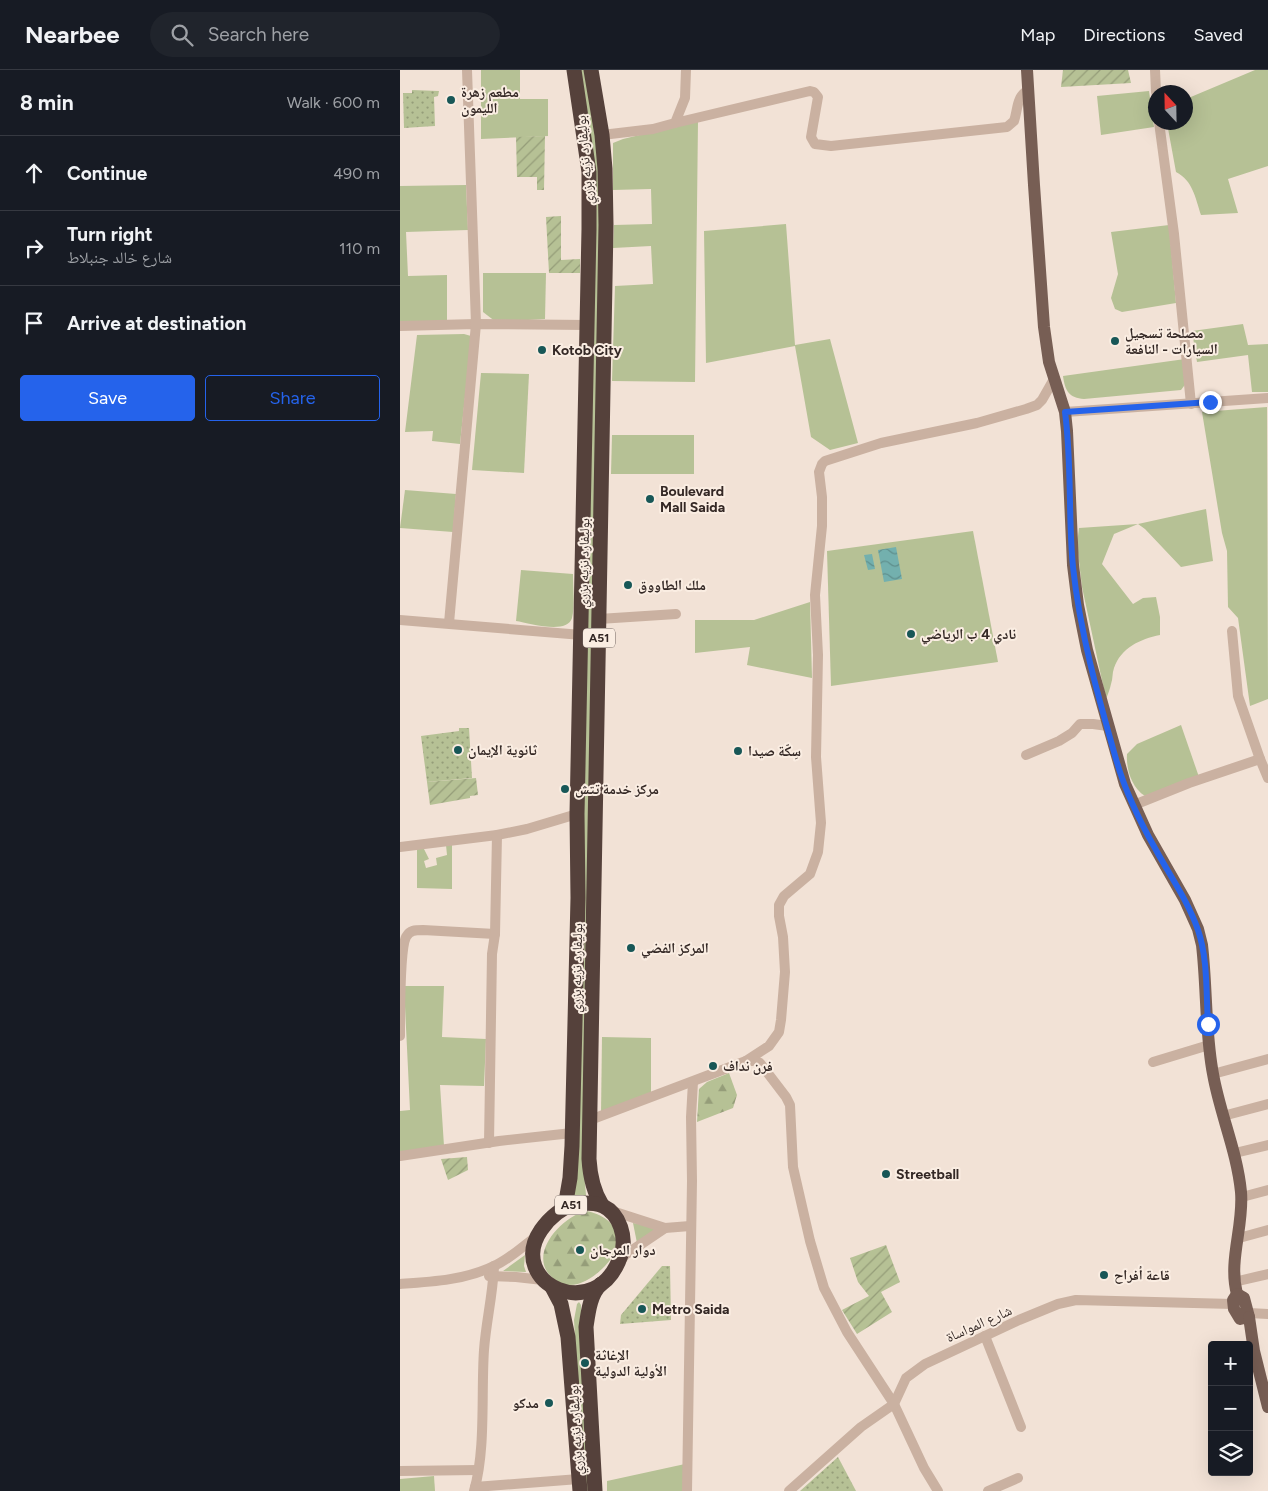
<!DOCTYPE html>
<meta charset="utf-8">
<style>
:root{--surface:#171b24;--page:#20242c;--text:#f1f3f6;--muted:#9ea1a6;--line:#363941;--accent:#2563eb}
body{margin:0;font-family:Figtree,"Noto Naskh Arabic",sans-serif;background:var(--page);color:var(--text)}
.controls{position:absolute;right:15px;bottom:15px;display:grid;overflow:hidden;border-radius:5px;box-shadow:0 5px 20px #0002}
.controls button{width:45px;height:45px;display:grid;place-items:center;padding:0;border:0;border-bottom:1px solid var(--line);background:var(--surface);color:var(--text);font:25px sans-serif}
.compass{position:absolute;left:748px;top:15px;width:45px;height:45px;border-radius:50%;background:var(--surface);box-shadow:0 5px 20px #0002;rotate:338deg}
.stop{position:absolute;width:15px;height:15px;margin:-11px;border:4px solid #2563eb;border-radius:50%;background:#fff}
.stop.end{background:#2563eb;border-color:#fff;box-shadow:0 1px 5px #0008}
.list{margin:0;padding:0;list-style:none}
h2{display:flex;justify-content:space-between;align-items:center;height:65px;margin:0;padding:0 20px;font-size:21px}
h2 small{font-size:16px;font-weight:400;color:var(--muted)}
.list li{display:grid;grid-template-columns:32px 1fr auto;gap:15px;align-items:center;box-sizing:border-box;height:75px;padding:0 20px;border-top:1px solid var(--line)}
.list b{display:block;font-size:19px;white-space:nowrap}
.list p{margin:0;font-size:16px;white-space:nowrap;color:var(--muted)}
.list em{font-size:16px;font-style:normal;color:var(--muted)}
.actions{display:flex;gap:10px;padding:15px 20px}
.actions a{flex:1;padding:11px 0;border:1px solid var(--accent);border-radius:5px;text-align:center;font-size:18px;color:var(--accent)}
.actions .main{background:var(--accent);color:#fff}
.icon{flex:none;width:28px;height:28px;fill:none;stroke:currentColor;stroke-width:2;stroke-linecap:round;stroke-linejoin:round}
.map{position:relative;flex:none;width:868px;height:1421px;overflow:hidden}
header{display:flex;align-items:center;gap:30px;box-sizing:border-box;height:70px;padding:0 25px;background:var(--surface);border-bottom:1px solid var(--line)}
header strong{font-size:24px}
nav{display:flex;gap:28px;margin-inline-start:auto;font-size:18px}
.search{width:350px;height:45px;background:var(--page);display:flex;align-items:center;gap:12px;box-sizing:border-box;padding:0 18px;border-radius:28px;color:var(--muted);font-size:19px}
main{display:flex}
aside{flex:1;background:var(--surface)}
.map>svg:first-child{display:block}
</style>
<header>
<strong>Nearbee</strong>
<div class="search"><svg class="icon" aria-label="search" viewBox="0 0 24 24"><circle cx="10" cy="10" r="6"/><path d="M15 15l6 6"/></svg>Search here</div>
<nav><a>Map</a><a>Directions</a><a>Saved</a></nav>
</header>
<main>
<aside>
<h2>8 min<small>Walk · 600 m</small></h2>
<ul class="list">
<li><svg class="icon" aria-label="ahead" viewBox="0 0 24 24"><path d="M12 20V5M6 11l6-6 6 6"/></svg><div><b>Continue</b></div><em>490 m</em></li>
<li><svg class="icon" aria-label="right" viewBox="0 0 24 24"><path d="M7 20v-9h11M14 6l5 5-5 5"/></svg><div><b>Turn right</b><p>شارع خالد جنبلاط</p></div><em>110 m</em></li>
<li><svg class="icon" aria-label="arrive" viewBox="0 0 24 24"><path d="M6 21V4h12l-3 4 3 4H6"/></svg><div><b>Arrive at destination</b></div></li>
</ul>
<div class="actions"><a class="main">Save</a><a>Share</a></div>
</aside>
<div class="map">
<svg width="868" height="1421" viewBox="0 0 868 1421">
<defs>
<pattern id="forest-firs" width="22" height="20" patternUnits="userSpaceOnUse" patternTransform="scale(1.25)"><rect width="22" height="20" fill="#b6c195"/><path d="M5 1l3.5 6h-7zM16 11l3.5 6h-7z" fill="#959d79"/></pattern>
<pattern id="park-dots" width="8" height="8" patternUnits="userSpaceOnUse" patternTransform="scale(1.25)"><rect width="8" height="8" fill="#b6c195"/><path d="M2 2h.1M6 6h.1" fill="none" stroke="#959d79" stroke-width="1.8" stroke-linecap="round"/></pattern>
<pattern id="garden-furrows" width="10" height="10" patternUnits="userSpaceOnUse" patternTransform="scale(1.25)"><rect width="10" height="10" fill="#b6c195"/><path d="M-1 1l2-2M0 10L10 0M9 11l2-2" fill="none" stroke="#959d79"/></pattern>
<pattern id="water-waves" width="16" height="10" patternUnits="userSpaceOnUse" patternTransform="scale(1.25)"><rect width="16" height="10" fill="#73b0ae"/><path d="M0 5q4-4 8 0t8 0" fill="none" stroke="#5f8f8d"/></pattern>
</defs>
<rect width="100%" height="100%" fill="#f2e2d6"/>
<g fill="#b6c195">
<polygon points="81,0 120,0 120,29 148,29 148,66 81,69"/>
<polygon points="179,0 186,0 201,104 184,1103 186,1125 184,1127 175,1127 173,1122 193,262"/>
<path d="M 855,0 L 868,0 L 868,96 L 828,109 L 838,143 L 801,145 C 795,127 793,111 776,102 L 767,53 L 786,52 L 786,29 Z"/>
<polygon points="749,21 754,57 701,65 697,26"/>
<polygon points="298,51 295,312 212,311 215,216 253,214 251,176 213,178 214,155 252,154 251,119 213,120 213,73 223,69"/>
<polygon points="66,115 68,160 6,162 8,206 47,205 47,251 0,252 0,116"/>
<polygon points="386,154 395,275 430,269 458,373 430,380 411,367 395,276 306,293 304,161"/>
<polygon points="769,155 776,233 722,242 715,239 711,228 718,204 711,162"/>
<polygon points="83,203 146,203 145,249 96,252 83,242"/>
<polygon points="843,254 848,275 868,274 868,322 852,322 848,285 797,292 792,261"/>
<polygon points="64,264 71,266 71,271 60,374 32,371 33,361 5,362 17,265"/>
<path d="M 785,289 L 787,312 L 781,320 L 684,329 C 669,328 665,321 663,306 Z"/>
<polygon points="81,303 129,304 124,403 72,400"/>
<polygon points="867,337 868,629 850,636 838,548 828,537 827,481 822,463 802,342"/>
<polygon points="212,365 294,365 294,404 211,404"/>
<polygon points="5,420 56,424 53,462 0,458"/>
<path d="M 806,439 L 813,491 L 781,497 L 745,459 L 738,454 L 714,464 L 702,494 L 733,534 L 743,528 L 756,527 L 760,547 L 760,565 C 740,569 721,578 714,598 C 712,603 713,609 711,614 C 710,619 708,624 706,629 L 682,517 L 677,474 L 679,458 L 738,454 Z"/>
<polygon points="573,461 598,592 431,616 427,481"/>
<path d="M 121,500 L 173,504 C 173,516 175,537 172,548 C 167,565 129,553 116,551 Z"/>
<polygon points="410,532 412,608 347,595 350,577 295,583 295,550 354,550"/>
<path d="M 781,655 L 799,707 L 745,726 C 732,718 726,700 727,684 L 737,674 Z"/>
<polygon points="46,775 52,775 52,819 17,818 17,778 23,777 29,789 24,791 26,798 37,795 36,788 47,785"/>
<polygon points="4,916 44,916 42,967 86,969 84,1016 40,1015 44,1076 0,1084 0,1041 10,1040"/>
<polygon points="202,967 251,968 251,1025 201,1044"/>
<polygon points="233,1153 246,1155 256,1159 237,1173"/>
<polygon points="125,1185 124,1196 126,1202 103,1201"/>
<polygon points="179,1232 181,1235 181,1270 192,1421 184,1421 174,1250 177,1234"/>
<polygon points="285,1394 286,1421 207,1421 207,1411"/>
<polygon points="34,1406 35,1421 0,1421 0,1409"/>
</g>
<g fill="url(#forest-firs)">
<polygon points="329,1003 337,1025 333,1038 297,1052 299,1019 307,1012"/>
<path d="M 186,1141 C 203,1144 222,1156 217,1177 C 212,1195 180,1223 161,1213 C 121,1194 157,1148 186,1141 Z"/>
</g>
<g fill="url(#park-dots)">
<polygon points="12,20 39,21 38,26 34,27 35,56 4,58 3,23 12,23"/>
<polygon points="59,658 69,658 72,708 27,712 21,666 59,661"/>
<polygon points="262,1196 270,1196 271,1250 220,1254 221,1245"/>
<polygon points="438,1387 456,1421 400,1421"/>
</g>
<g fill="url(#garden-furrows)">
<polygon points="663,0 728,0 731,13 661,17"/>
<polygon points="145,66 144,120 137,120 137,107 117,107 116,67"/>
<polygon points="161,146 161,190 180,189 180,203 149,203 146,147"/>
<polygon points="76,708 78,725 70,726 70,728 30,735 27,712"/>
<polygon points="67,1087 68,1100 48,1110 41,1089"/>
<polygon points="486,1175 500,1212 481,1222 492,1242 457,1264 442,1240 469,1226 458,1212 450,1188"/>
</g>
<g fill="url(#water-waves)">
<polygon points="496,477 502,509 484,512 478,480"/>
<polygon points="472,484 475,499 468,500 464,485"/>
</g>
<g fill="none" stroke-linecap="round" stroke-linejoin="round">
<g stroke="#cab1a1" stroke-width="10">
<polyline points="755,0 756,22"/>
<polyline points="759,52 774,164 791,334"/>
<path d="M 275,53 L 410,21 L 414,22 L 418,27 L 411,67 L 415,74 L 431,76 L 607,57 L 614,51 C 618,40 616,27 628,20"/>
<polyline points="202,65 253,59 275,53 285,28 286,0"/>
<polyline points="0,256 76,254 187,255"/>
<polyline points="665,342 868,328"/>
<polyline points="199,549 276,544"/>
<polyline points="0,550 182,565"/>
<polyline points="49,553 76,254 67,0"/>
<polyline points="832,561 838,626 860,689"/>
<polyline points="626,685 659,671 672,663 680,654 693,654 708,656"/>
<polyline points="734,735 789,713 860,689 868,708"/>
<polyline points="0,777 97,765 127,759 177,744"/>
<path d="M 0,966 C 0,948 0,879 6,867 C 10,860 15,860 23,860 L 95,864"/>
<polyline points="346,991 369,976 379,962 381,950 385,902 383,867 379,846 379,835 384,826 410,804 418,782 421,753 416,687 418,585 415,525 422,456 422,427 419,402 422,394 425,391 481,373 577,353 626,339 637,335 642,330 654,309"/>
<polyline points="753,992 809,975"/>
<polyline points="813,1004 868,989"/>
<polyline points="823,1046 868,1034"/>
<polyline points="190,1050 346,991 355,991 360,993 386,1027 390,1035 393,1097 410,1171 424,1218 447,1262 494,1334 524,1398 538,1421"/>
<polyline points="89,1073 92,884 95,864 97,765"/>
<polyline points="835,1083 868,1075"/>
<polyline points="0,1086 99,1071 172,1063"/>
<polyline points="842,1127 868,1120"/>
<polyline points="209,1140 265,1158 290,1156"/>
<polyline points="839,1168 868,1160"/>
<polyline points="220,1192 225,1185 265,1158"/>
<polyline points="89,1206 116,1207 143,1210"/>
<polyline points="834,1212 868,1204"/>
<path d="M 0,1214 C 31,1212 67,1210 96,1195 C 111,1188 124,1175 137,1166"/>
<polyline points="849,1243 868,1244"/>
<polyline points="585,1266 621,1357"/>
<polyline points="0,1401 78,1400"/>
<polyline points="75,1417 179,1409"/>
<path d="M 74,1421 C 86,1380 81,1323 84,1280 C 86,1252 93,1224 94,1196"/>
<polyline points="287,1421 292,1111 291,1047 293,1012"/>
<polyline points="389,1421 461,1357 494,1334 506,1308 525,1294 619,1250 658,1234 676,1230 833,1234"/>
<polyline points="588,1421 618,1408"/>
</g>
<g stroke="#775e54" stroke-width="12">
<path d="M 627,0 L 634,115 L 644,257 L 649,292 L 665,342 L 667,361 L 673,495 L 678,535 L 687,580 L 725,714 L 748,765 L 785,830 L 798,859 L 802,875 C 807,918 805,962 813,1004 C 820,1044 837,1081 841,1122 C 844,1156 828,1191 837,1224"/>
<polygon points="837,1224 844,1228 849,1247 840,1249 834,1239 833,1230"/>
<polyline points="849,1247 854,1281 868,1337"/>
</g>
<g stroke="#55413b" stroke-width="15">
<path d="M 191,0 L 202,65 L 205,99 L 206,155 L 189,1089 C 190,1106 193,1121 202,1135"/>
<path d="M 176,1133 C 185,1133 195,1132 203,1136 C 220,1144 227,1168 221,1185 C 197,1257 105,1213 141,1160 C 150,1147 161,1138 176,1133 Z"/>
<polyline points="165,1137 170,1108 172,1076 178,828 177,744 189,159 189,102 174,0"/>
<polyline points="152,1217 161,1234 168,1267 180,1421"/>
<path d="M 195,1421 L 186,1257 C 188,1243 190,1224 201,1214"/>
</g>
</g>
<g fill="none" stroke-linecap="round" stroke-linejoin="round">
<path stroke="#2563eb" stroke-width="6" d="M 808,954 C 806,924 808,889 798,860 C 788,831 770,806 756,780 C 740,752 725,721 716,689 C 698,626 680,563 673,497 C 668,446 672,394 665,342 L 810,332"/>
</g>
<g fill="#185757" stroke="#faede2" stroke-width="2">
<circle cx="51" cy="30" r="5"/>
<circle cx="715" cy="271" r="5"/>
<circle cx="142" cy="280" r="5"/>
<circle cx="250" cy="429" r="5"/>
<circle cx="228" cy="515" r="5"/>
<circle cx="511" cy="564" r="5"/>
<circle cx="58" cy="680" r="5"/>
<circle cx="338" cy="681" r="5"/>
<circle cx="165" cy="719" r="5"/>
<circle cx="231" cy="878" r="5"/>
<circle cx="313" cy="996" r="5"/>
<circle cx="486" cy="1104" r="5"/>
<circle cx="180" cy="1180" r="5"/>
<circle cx="704" cy="1205" r="5"/>
<circle cx="242" cy="1239" r="5"/>
<circle cx="185" cy="1293" r="5"/>
<circle cx="149" cy="1333" r="5"/>
</g>
<g text-anchor="middle" dominant-baseline="central" stroke-width="4" stroke-linejoin="round" paint-order="stroke">
<g fill="#faede2" stroke="#6f635e" stroke-width="1">
<rect x="183" y="558.5" width="32" height="19" rx="4"/>
<rect x="155" y="1125.5" width="32" height="19" rx="4"/>
</g>
<g font-size="12" font-weight="bold" fill="#342825">
<text x="199" y="568">A51</text>
<text x="171" y="1135">A51</text>
</g>
<g font-size="14" font-weight="bold" fill="#342825" stroke="#faede2" text-anchor="start">
<text x="61" y="22">مطعم زهرة<tspan x="61" dy="16">الليمون</tspan></text>
<text x="725" y="263">مصلحة تسجيل<tspan x="725" dy="16">السيارات - النافعة</tspan></text>
<text x="152" y="280">Kotob City</text>
<text x="260" y="421">Boulevard<tspan x="260" dy="16">Mall Saida</tspan></text>
<text x="238" y="515">ملك الطاووق</text>
<text x="521" y="564">نادي 4 ب الرياضي</text>
<text x="68" y="680">ثانوية الإيمان</text>
<text x="348" y="681">سِكّة صيدا</text>
<text x="175" y="719">مركز خدمة تتش</text>
<text x="241" y="878">المركز الفضي</text>
<text x="323" y="996">فرن نداف</text>
<text x="496" y="1104">Streetball</text>
<text x="190" y="1180">دوار المرجان</text>
<text x="714" y="1205">قاعة أفراح</text>
<text x="252" y="1239">Metro Saida</text>
<text x="195" y="1285">الإغاثة<tspan x="195" dy="16">الأولية الدولية</tspan></text>
<text x="139" y="1333" text-anchor="end">مدكو</text>
</g>
<g font-size="14" fill="#342825" stroke="#faede2">
<text transform="translate(185 90) rotate(-95)">بوليفارد نزيه بزري</text>
<text transform="translate(184 493) rotate(-89)">بوليفارد نزيه بزري</text>
<text transform="translate(177 898) rotate(-89)">بوليفارد نزيه بزري</text>
<text transform="translate(579 1254) rotate(-24)">شارع المواساة</text>
<text transform="translate(176 1360) rotate(-93)">بوليفارد نزيه بزري</text>
</g>
</g>
</svg>
<div class="controls">
<button>+</button>
<button>−</button>
<button><svg class="icon" aria-label="layers" viewBox="0 0 24 24"><path d="M12 4l9 5-9 5-9-5zM3 14l9 5 9-5"/></svg></button>
</div>
<svg class="compass" viewBox="-18 -18 36 36"><path d="M0-13l5 13h-10z" fill="#e53935"/><path d="M0 13l5-13h-10z" fill="#9ea1a6"/></svg>
<div class="stop" style="left:808px;top:954px"></div>
<div class="stop end" style="left:810px;top:332px"></div>
</div>
</main>
